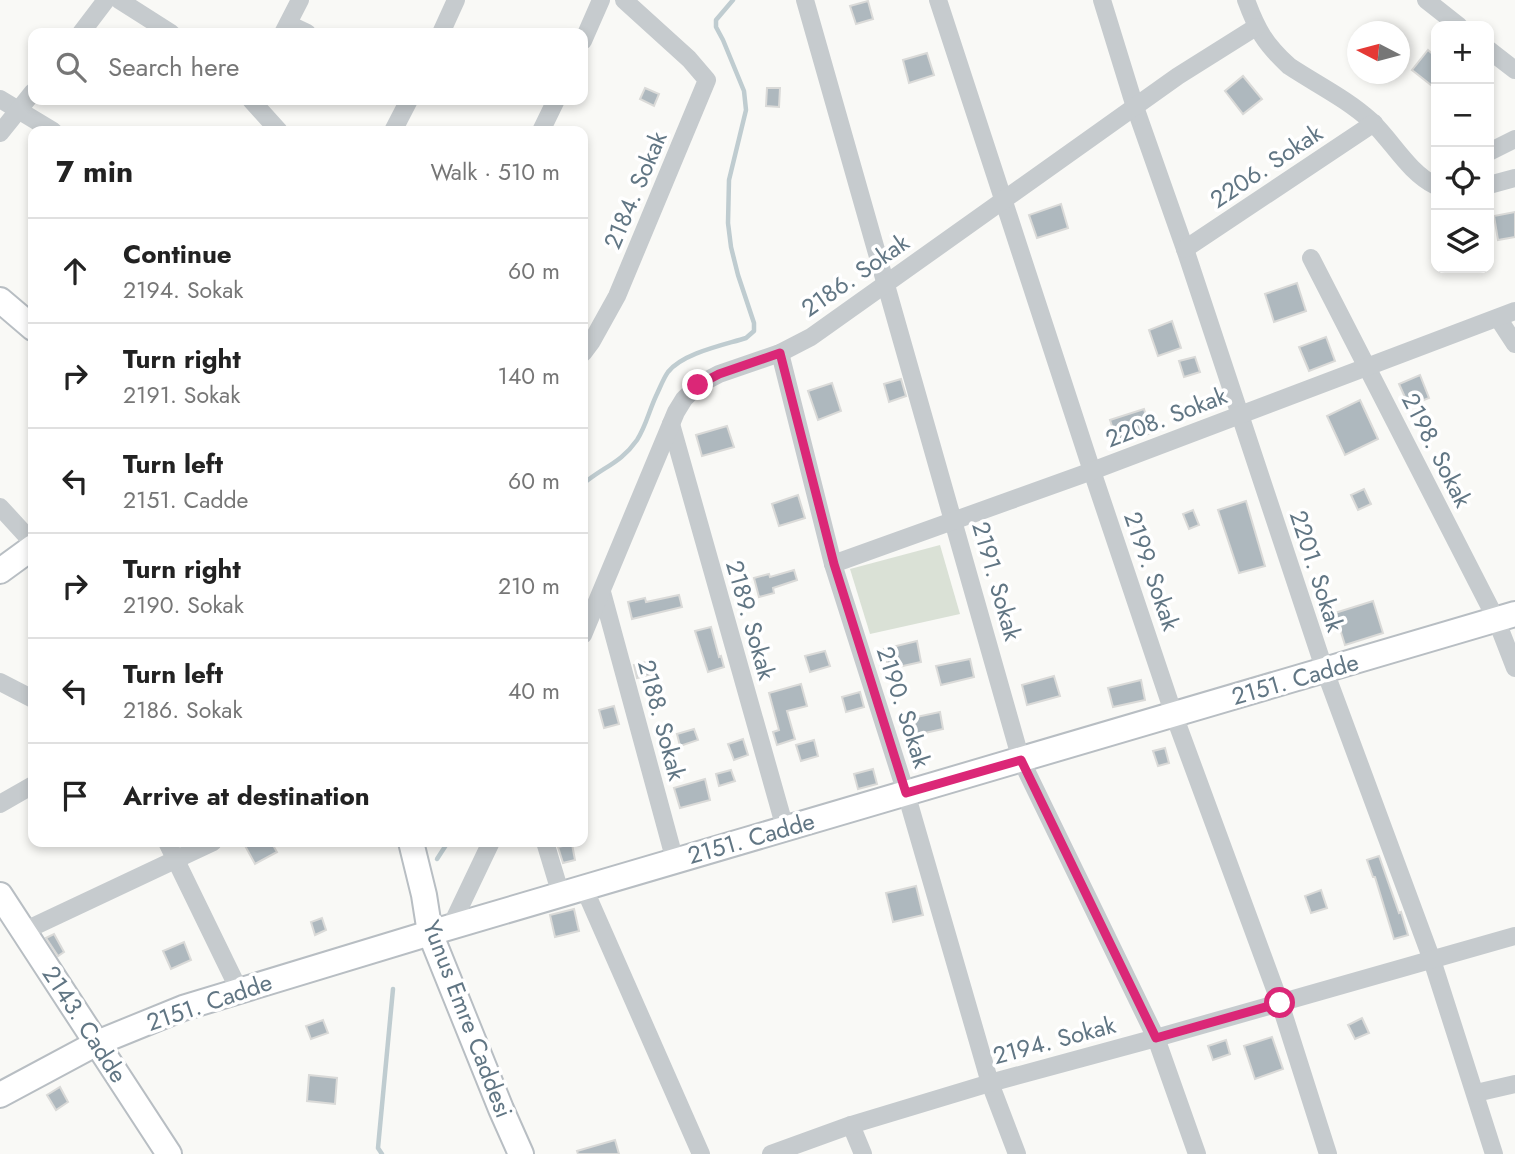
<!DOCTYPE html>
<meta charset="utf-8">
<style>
:root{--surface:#fff;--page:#f2f2f2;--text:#222;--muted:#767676;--line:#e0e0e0}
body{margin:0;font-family:Jost,sans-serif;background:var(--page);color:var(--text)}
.controls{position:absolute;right:21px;top:21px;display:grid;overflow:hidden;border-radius:14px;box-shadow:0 4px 10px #0003}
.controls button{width:63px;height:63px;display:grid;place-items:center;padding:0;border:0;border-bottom:2px solid var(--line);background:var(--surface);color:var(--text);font:35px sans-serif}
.compass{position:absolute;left:1347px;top:21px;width:63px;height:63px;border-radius:50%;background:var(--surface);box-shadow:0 4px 10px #0003;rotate:276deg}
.stop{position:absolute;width:21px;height:21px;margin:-16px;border:5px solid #db2777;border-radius:50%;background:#fff}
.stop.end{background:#db2777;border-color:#fff;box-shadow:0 2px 7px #0008}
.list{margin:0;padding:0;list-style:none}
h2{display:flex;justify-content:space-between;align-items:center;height:91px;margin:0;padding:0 28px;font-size:30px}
h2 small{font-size:23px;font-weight:400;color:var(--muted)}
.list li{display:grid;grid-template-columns:46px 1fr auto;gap:21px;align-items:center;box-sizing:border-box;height:105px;padding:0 28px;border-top:2px solid var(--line)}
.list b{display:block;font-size:26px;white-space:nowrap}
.list p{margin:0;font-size:23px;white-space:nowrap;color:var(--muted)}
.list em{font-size:23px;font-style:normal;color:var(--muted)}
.icon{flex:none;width:38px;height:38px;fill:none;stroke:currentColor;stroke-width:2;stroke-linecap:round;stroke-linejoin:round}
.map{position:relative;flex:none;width:1515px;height:1154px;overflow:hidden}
.search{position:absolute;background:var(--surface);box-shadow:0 4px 10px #0003;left:28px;top:28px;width:560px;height:77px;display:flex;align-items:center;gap:18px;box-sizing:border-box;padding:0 24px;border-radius:14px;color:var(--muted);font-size:26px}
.panel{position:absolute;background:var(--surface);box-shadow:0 4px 10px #0003;left:28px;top:126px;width:560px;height:721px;border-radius:14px}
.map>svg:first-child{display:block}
</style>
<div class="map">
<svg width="1515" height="1154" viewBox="0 0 1515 1154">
<rect width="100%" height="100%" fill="#f9f9f6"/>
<polygon fill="#dae1d6" points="940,545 960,614 870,634 850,569"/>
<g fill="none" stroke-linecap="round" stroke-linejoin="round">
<g stroke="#bfccd0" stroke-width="4.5">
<path d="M 583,484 C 603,467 621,463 637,440 C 646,426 649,411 656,396 C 660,388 663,379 668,372 C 683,353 724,345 746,338 L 754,331 L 754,323 L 738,275 L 731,247 L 728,223 L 729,180 L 746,110 L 744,91 L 723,40 L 716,27 L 716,20 L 733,0"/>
<polyline points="437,859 448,842"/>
<polyline points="382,1154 378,1148 379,1137 393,989"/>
</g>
</g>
<g fill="#aeb8be" stroke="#dadad8" stroke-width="2">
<polygon points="868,1 873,19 856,24 850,6"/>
<polygon points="1428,50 1436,57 1436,78 1431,85 1412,70"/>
<polygon points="927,53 934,75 909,83 903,60"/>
<polygon points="1243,76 1262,99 1243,114 1225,91"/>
<polygon points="645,88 659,94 654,106 640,99"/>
<polygon points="767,88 780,88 779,107 766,106"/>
<polygon points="1061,204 1068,228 1037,238 1029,215"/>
<polygon points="1515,212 1515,237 1498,240 1494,216"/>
<polygon points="1297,283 1306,311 1274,322 1265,294"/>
<polygon points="1172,321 1181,348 1158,356 1149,330"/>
<polygon points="1326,337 1335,361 1309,371 1299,347"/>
<polygon points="1195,357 1200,372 1184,377 1179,361"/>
<polygon points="1420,375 1429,398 1409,406 1399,384"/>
<polygon points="901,379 906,396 889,402 884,384"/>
<polygon points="832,383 841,411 818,420 808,391"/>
<polygon points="1360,400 1378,439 1345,455 1327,416"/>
<polygon points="1144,409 1151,433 1118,444 1110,420"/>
<polygon points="727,426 734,447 702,456 696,435"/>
<polygon points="1364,489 1371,504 1358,510 1351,495"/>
<polygon points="798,495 805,518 779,526 772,504"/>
<polygon points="1246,501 1265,566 1239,573 1218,510"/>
<polygon points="1193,510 1199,525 1189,529 1183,514"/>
<polygon points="794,570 797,580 773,588 774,593 759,597 754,578 769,574 770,577"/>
<polygon points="679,595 682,607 632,619 628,602 645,598 646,602"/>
<polygon points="1373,601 1383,633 1345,645 1335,613"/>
<polygon points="711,627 719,657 721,656 724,667 708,672 695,631"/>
<polygon points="917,641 921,662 889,669 884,649"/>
<polygon points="825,651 830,666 810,672 805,656"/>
<polygon points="970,659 974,677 941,685 936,666"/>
<polygon points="651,661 655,674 637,678 634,665"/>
<polygon points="1054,676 1060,696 1027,705 1022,685"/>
<polygon points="1141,680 1145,700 1113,707 1108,688"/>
<polygon points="801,684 807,706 787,711 795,739 777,745 773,732 779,730 769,693"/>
<polygon points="860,692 864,707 846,712 842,697"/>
<polygon points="614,706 619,724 604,728 599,710"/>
<polygon points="940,712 943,729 911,736 907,719"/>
<polygon points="694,729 698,740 680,746 677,734"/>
<polygon points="743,739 748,755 734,760 728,744"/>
<polygon points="814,740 818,756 801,761 796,745"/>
<polygon points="1165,748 1169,763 1158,766 1153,751"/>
<polygon points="873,769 877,784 858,789 854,774"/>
<polygon points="731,770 735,781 719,786 716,774"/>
<polygon points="705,779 710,800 680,808 674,788"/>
<polygon points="243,842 271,842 277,852 255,864"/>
<polygon points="572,844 575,860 563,863 558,847"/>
<polygon points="1379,856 1399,913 1401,912 1408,935 1394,939 1375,877 1373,877 1367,860"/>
<polygon points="916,886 923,915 893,922 886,893"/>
<polygon points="1321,890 1327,908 1311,913 1305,896"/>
<polygon points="574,909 579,931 555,937 550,915"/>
<polygon points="322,918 326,930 315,935 311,922"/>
<polygon points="54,934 64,952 58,956 46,938"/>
<polygon points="184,942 191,960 171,969 163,951"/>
<polygon points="1362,1018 1369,1033 1355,1039 1348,1025"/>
<polygon points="323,1020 328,1033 311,1039 306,1026"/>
<polygon points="1272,1037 1283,1069 1255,1079 1244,1046"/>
<polygon points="1226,1040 1230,1054 1213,1060 1208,1046"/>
<polygon points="309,1075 337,1078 335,1104 307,1101"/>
<polygon points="60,1087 68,1102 56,1110 47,1095"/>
<polygon points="615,1140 619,1154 578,1154 577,1151"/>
</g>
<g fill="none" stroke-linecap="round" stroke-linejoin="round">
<g stroke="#b8bec3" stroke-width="28">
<g id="secondary">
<polyline points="0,300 33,328"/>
<polyline points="0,571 33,547"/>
<polyline points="411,842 424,895 430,933 501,1109 521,1154"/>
<polyline points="0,895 169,1154"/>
<polyline points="0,1095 97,1043 183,1008 430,933 1515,614"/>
</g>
</g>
<g stroke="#c6cbce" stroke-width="18">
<polyline points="119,0 171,33"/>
<polyline points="805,0 1021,760 1156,1038 1197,1154"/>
<polyline points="938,0 1092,471 1174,715 1280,1003 1328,1154"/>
<polyline points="1102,0 1135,107 1185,249 1325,671 1432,960 1494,1154"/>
<path d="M 1246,0 C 1257,30 1265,44 1289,66 C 1316,84 1347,99 1371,121 C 1393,142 1408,172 1436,186"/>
<polyline points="1426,0 1459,26"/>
<polyline points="288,24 307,33"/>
<polyline points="81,33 106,0"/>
<polyline points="283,33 300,0"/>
<polyline points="441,33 456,0"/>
<polyline points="583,41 601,0"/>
<polyline points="1489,50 1515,70"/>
<polyline points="0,99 53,131"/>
<polyline points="251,100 279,131"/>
<polyline points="393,131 409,100"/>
<polyline points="541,131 556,100"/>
<polyline points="0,133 33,92"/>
<polyline points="1489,152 1515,139"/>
<polyline points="1489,185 1515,178"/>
<polyline points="1185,249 1374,123"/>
<polyline points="1311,258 1496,619 1515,668"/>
<polyline points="1498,318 1515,344"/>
<polyline points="583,353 592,341 617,296 707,80 689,59 624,0"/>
<polyline points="780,353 833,564 906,793 990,1083 1017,1154"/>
<polyline points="671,424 785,828"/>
<polyline points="0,507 33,543"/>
<polyline points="833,564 1092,471 1515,311"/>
<polyline points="602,592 675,861"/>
<polyline points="583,635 676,412 684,399 698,385 719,374 780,353 811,337 1178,76 1256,27"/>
<polyline points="0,682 33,699"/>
<polyline points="0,804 33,785"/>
<polyline points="167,842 239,990"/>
<polyline points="545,842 561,895"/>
<polyline points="584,888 701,1154"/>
<polyline points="450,928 491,842"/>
<polyline points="24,931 213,842"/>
<polyline points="1476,1093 1515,1084"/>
<polyline points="851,1125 863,1154"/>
<polyline points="771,1154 851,1125 990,1083 1156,1038 1515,936"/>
</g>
<use href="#secondary" stroke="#fff" stroke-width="24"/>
</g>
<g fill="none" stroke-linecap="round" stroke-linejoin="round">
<polyline stroke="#db2777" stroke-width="9" points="698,385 719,374 780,353 834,564 906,793 1021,760 1156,1038 1280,1003"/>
</g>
<g text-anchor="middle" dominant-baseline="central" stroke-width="7" stroke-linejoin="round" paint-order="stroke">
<g font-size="24" fill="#617684" stroke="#fff">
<text transform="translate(1266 166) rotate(-34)">2206. Sokak</text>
<text transform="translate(635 190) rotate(-67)">2184. Sokak</text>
<text transform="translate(855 275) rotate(-35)">2186. Sokak</text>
<text transform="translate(1166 417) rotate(-21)">2208. Sokak</text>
<text transform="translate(1437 450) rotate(63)">2198. Sokak</text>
<text transform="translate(1152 571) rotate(71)">2199. Sokak</text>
<text transform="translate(1317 571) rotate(72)">2201. Sokak</text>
<text transform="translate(997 581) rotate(74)">2191. Sokak</text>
<text transform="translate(751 620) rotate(74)">2189. Sokak</text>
<text transform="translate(1295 679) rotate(-16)">2151. Cadde</text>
<text transform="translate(904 707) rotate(72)">2190. Sokak</text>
<text transform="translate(662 720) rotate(75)">2188. Sokak</text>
<text transform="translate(751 838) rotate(-16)">2151. Cadde</text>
<text transform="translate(209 1002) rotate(-19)">2151. Cadde</text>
<text transform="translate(468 1019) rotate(69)">Yunus Emre Caddesi</text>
<text transform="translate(85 1024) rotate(57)">2143. Cadde</text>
<text transform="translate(1054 1040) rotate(-15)">2194. Sokak</text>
</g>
</g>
</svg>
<div class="controls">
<button>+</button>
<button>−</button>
<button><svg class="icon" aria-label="locate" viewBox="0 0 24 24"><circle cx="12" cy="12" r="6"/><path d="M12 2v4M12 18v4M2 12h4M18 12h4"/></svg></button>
<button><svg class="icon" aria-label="layers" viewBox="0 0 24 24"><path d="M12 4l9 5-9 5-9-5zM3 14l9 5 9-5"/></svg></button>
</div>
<svg class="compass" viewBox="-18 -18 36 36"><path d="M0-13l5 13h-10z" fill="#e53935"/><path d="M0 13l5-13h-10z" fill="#767676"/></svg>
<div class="stop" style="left:1280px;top:1003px"></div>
<div class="stop end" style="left:698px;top:385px"></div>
<div class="search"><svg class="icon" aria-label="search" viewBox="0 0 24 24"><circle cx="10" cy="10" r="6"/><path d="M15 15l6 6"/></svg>Search here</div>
<section class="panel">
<h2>7 min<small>Walk · 510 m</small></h2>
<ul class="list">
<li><svg class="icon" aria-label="ahead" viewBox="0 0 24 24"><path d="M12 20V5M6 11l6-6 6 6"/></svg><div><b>Continue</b><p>2194. Sokak</p></div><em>60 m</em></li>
<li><svg class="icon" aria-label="right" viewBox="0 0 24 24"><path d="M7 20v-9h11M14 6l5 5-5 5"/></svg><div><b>Turn right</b><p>2191. Sokak</p></div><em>140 m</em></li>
<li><svg class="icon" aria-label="left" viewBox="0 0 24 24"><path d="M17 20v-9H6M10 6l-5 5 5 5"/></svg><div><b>Turn left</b><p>2151. Cadde</p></div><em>60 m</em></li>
<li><svg class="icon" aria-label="right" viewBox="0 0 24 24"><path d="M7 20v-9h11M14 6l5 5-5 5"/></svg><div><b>Turn right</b><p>2190. Sokak</p></div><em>210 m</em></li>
<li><svg class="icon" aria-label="left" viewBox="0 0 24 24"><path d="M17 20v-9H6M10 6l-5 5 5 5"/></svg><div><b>Turn left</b><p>2186. Sokak</p></div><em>40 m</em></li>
<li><svg class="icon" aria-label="arrive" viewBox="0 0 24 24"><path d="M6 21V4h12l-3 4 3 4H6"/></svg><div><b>Arrive at destination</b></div></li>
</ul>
</section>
</div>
